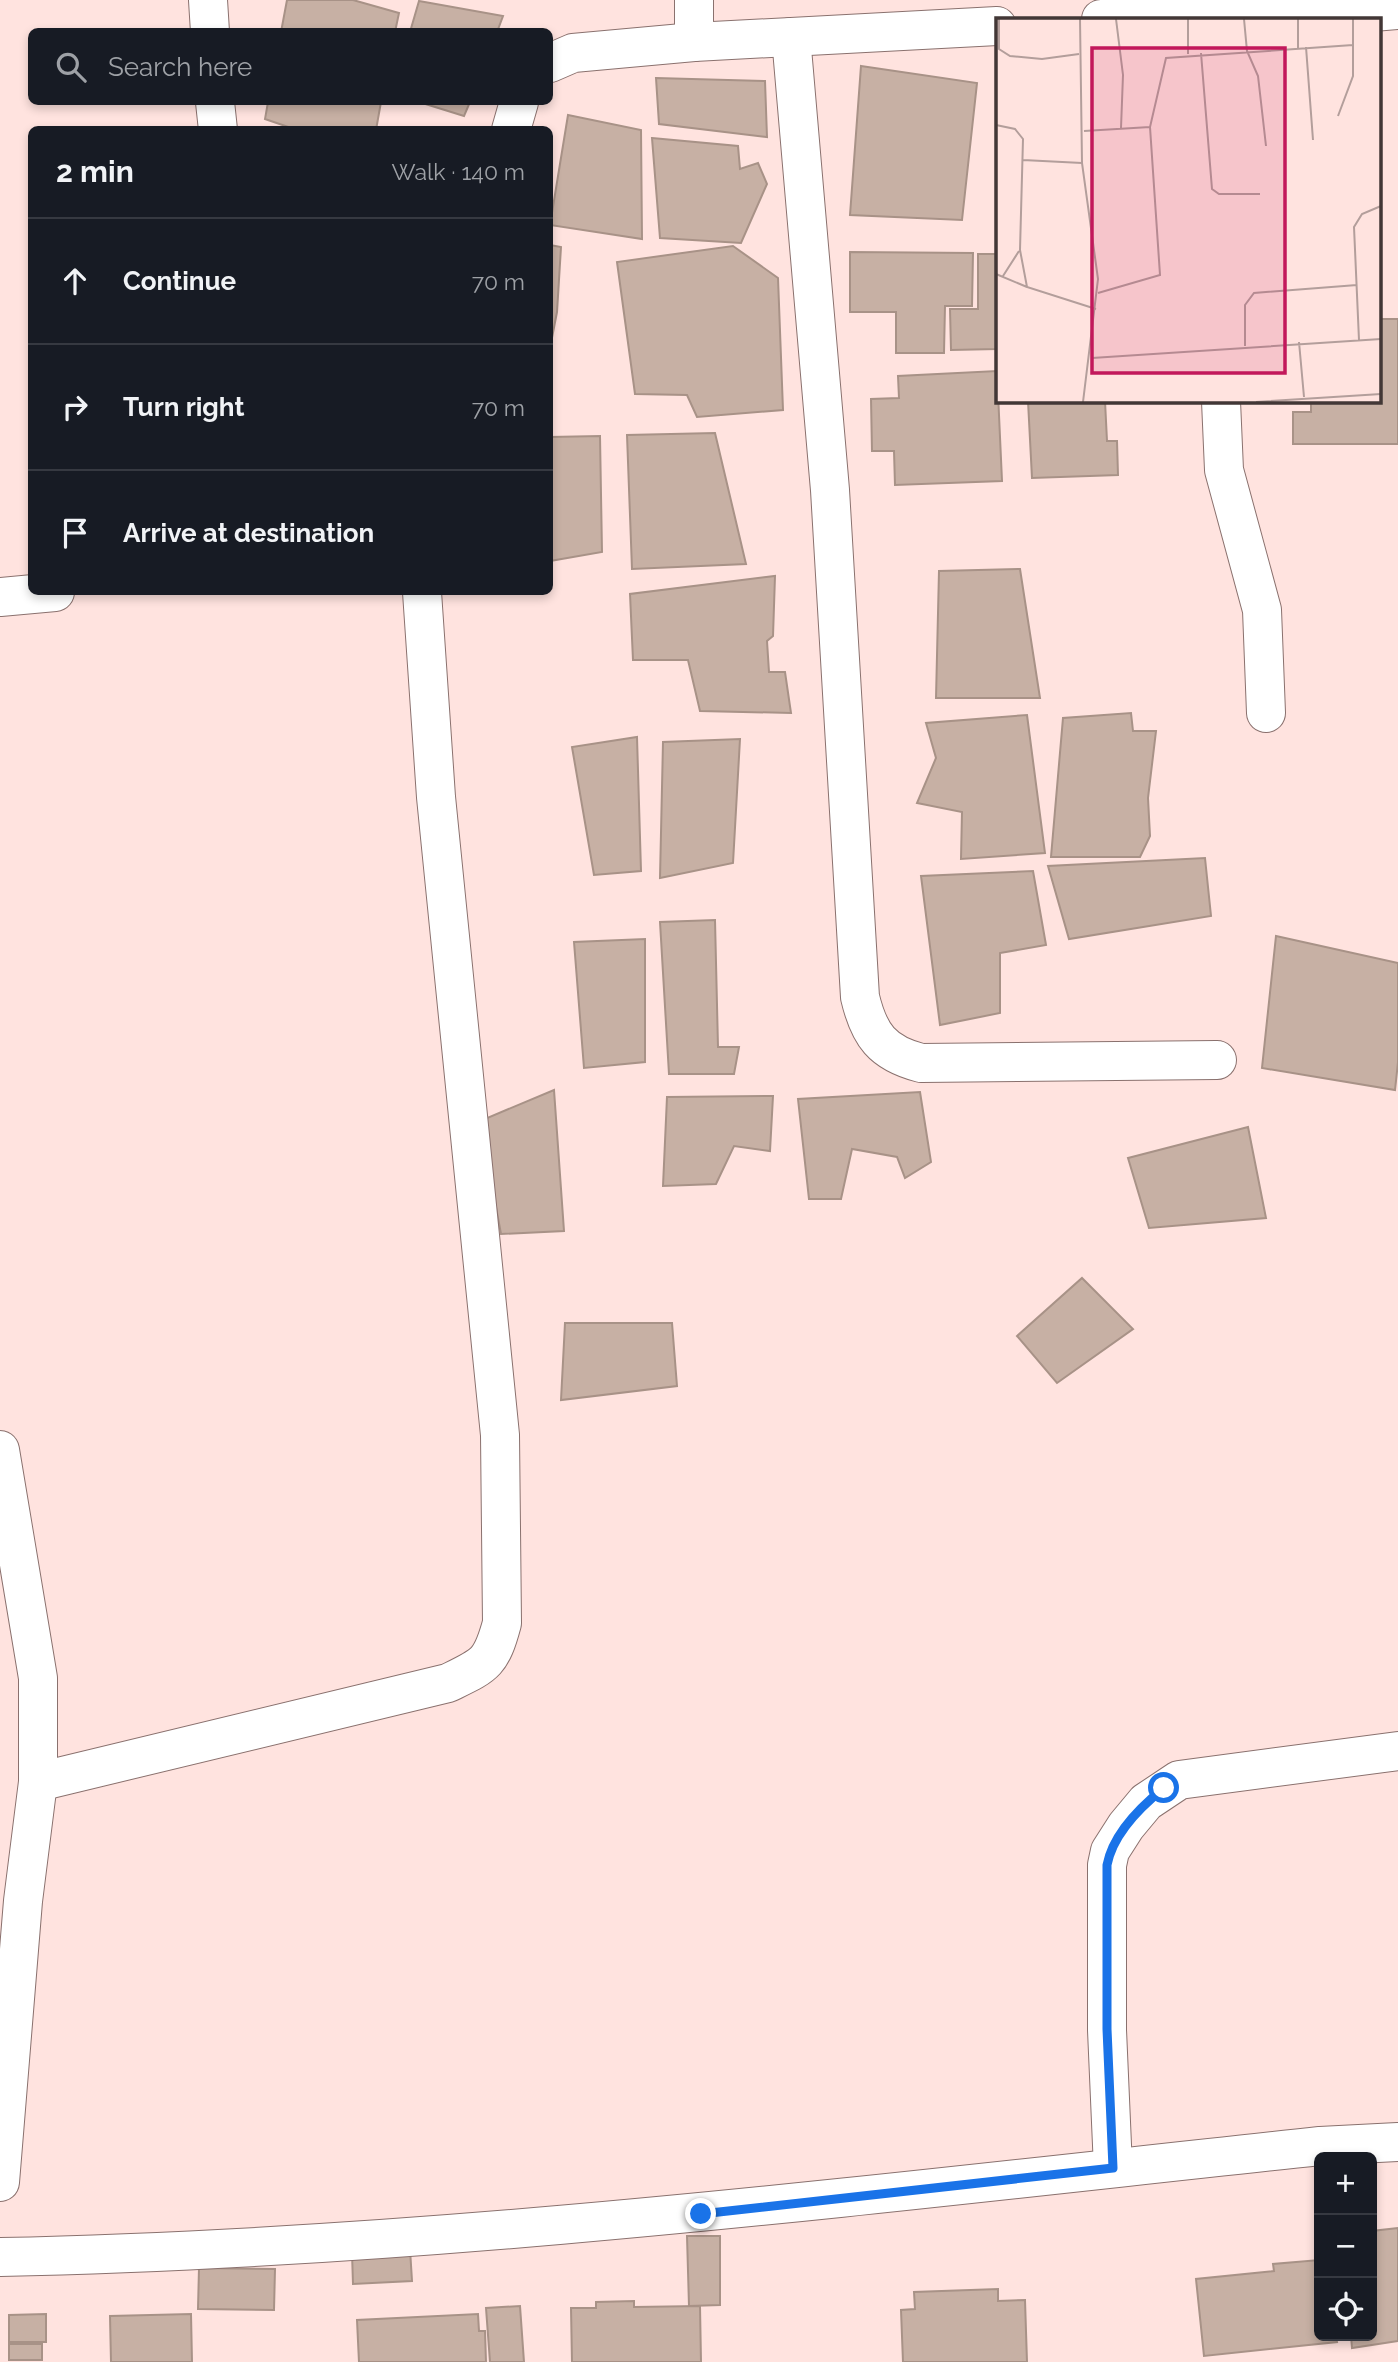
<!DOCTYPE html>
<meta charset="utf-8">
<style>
:root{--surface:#171b24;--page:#242831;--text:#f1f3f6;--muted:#9ea1a6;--line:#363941}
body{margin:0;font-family:Raleway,sans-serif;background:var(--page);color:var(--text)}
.controls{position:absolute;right:21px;bottom:21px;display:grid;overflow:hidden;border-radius:10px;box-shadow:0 4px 10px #0003}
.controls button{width:63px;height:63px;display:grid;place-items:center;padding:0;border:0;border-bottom:2px solid var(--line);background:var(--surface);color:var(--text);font:35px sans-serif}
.stop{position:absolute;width:21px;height:21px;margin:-16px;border:5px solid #1a73e8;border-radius:50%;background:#fff}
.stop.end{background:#1a73e8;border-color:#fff;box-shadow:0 2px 7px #0008}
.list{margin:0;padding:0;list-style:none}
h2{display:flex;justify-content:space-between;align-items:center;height:91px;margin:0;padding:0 28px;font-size:30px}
h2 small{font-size:23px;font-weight:400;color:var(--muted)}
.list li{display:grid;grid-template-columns:46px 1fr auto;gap:21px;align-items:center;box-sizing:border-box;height:126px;padding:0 28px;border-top:2px solid var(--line)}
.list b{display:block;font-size:26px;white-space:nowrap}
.list em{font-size:23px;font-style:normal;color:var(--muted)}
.icon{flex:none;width:38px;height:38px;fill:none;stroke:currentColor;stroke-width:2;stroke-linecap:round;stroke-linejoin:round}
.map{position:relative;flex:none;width:1398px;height:2362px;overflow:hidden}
.search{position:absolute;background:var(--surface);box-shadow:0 4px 10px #0003;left:28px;top:28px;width:525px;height:77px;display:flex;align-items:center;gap:18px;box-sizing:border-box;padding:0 24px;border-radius:10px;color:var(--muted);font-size:26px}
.panel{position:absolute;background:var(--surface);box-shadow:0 4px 10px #0003;left:28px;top:126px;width:525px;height:469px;border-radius:10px}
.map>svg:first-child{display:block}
</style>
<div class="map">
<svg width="1398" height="2362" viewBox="0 0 1398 2362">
<rect width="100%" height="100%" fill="#ffe3df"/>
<g fill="#c7b0a4" stroke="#a89287" stroke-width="2">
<polygon points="287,0 353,0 399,13 395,32 281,32"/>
<polygon points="419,1 503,16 497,32 410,32"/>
<polygon points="861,66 977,83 962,220 850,215"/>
<polygon points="656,78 765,81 767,137 659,124"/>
<polygon points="268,102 381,102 376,130 297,130 265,119"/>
<polygon points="419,102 470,102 464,116"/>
<polygon points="568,115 641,130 642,239 550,225"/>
<polygon points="652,138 738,146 740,169 758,163 767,184 741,243 660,238"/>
<polygon points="550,245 561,247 557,312 550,348"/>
<polygon points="733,246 778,278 783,410 697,417 687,395 635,394 617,262"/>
<polygon points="850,252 973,253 972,306 945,306 944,353 896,353 896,312 850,312"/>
<polygon points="978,254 997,254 997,349 951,350 950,309 978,309"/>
<polygon points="1379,319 1398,319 1398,444 1293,444 1293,412 1311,412 1311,401 1379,401"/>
<polygon points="997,371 1002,481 895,485 894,451 872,451 871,399 899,398 898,376"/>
<polygon points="1028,401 1105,401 1107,441 1117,441 1118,475 1032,478"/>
<polygon points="715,433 746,564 632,569 627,435"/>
<polygon points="600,436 602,552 550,561 550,437"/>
<polygon points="1020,569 1040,698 936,698 939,571"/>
<polygon points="775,576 773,636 767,641 769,672 785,672 791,713 700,711 688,660 633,660 630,594"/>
<polygon points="1131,713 1133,731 1156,731 1148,798 1150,836 1140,857 1051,857 1063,718"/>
<polygon points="1027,715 1045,853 961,859 962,812 917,803 936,758 926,723"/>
<polygon points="637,737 641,871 594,875 572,747"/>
<polygon points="740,739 733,863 660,878 663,742"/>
<polygon points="1205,858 1211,916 1069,939 1048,866"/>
<polygon points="1033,871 1046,945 1000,953 1000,1013 940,1025 921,876"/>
<polygon points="715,920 718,1047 739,1047 734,1074 669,1074 660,922"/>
<polygon points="1276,936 1398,963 1398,1062 1395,1090 1262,1068"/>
<polygon points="645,939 645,1062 584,1068 574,942"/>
<polygon points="554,1090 564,1231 501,1234 480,1121"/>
<polygon points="920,1092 931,1162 905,1178 897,1157 852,1149 841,1199 809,1199 798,1099"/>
<polygon points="773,1096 770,1151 734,1146 716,1184 663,1186 667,1097"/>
<polygon points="1248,1127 1266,1218 1149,1228 1128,1158"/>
<polygon points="1082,1278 1133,1329 1057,1383 1017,1336"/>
<polygon points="565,1323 672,1323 677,1386 561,1400"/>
<polygon points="1398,2228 1398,2341 1352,2348 1351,2336 1372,2336 1372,2231"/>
<polygon points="687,2236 720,2236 720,2305 689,2306"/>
<polygon points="410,2249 412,2281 353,2284 352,2253"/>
<polygon points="1319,2260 1319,2336 1336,2336 1337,2342 1204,2356 1196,2279 1274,2271 1273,2264"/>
<polygon points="199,2268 275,2269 274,2310 198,2309"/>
<polygon points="998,2289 998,2301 1025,2300 1027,2362 903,2362 901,2310 915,2309 914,2292"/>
<polygon points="634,2301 634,2307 700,2306 701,2362 572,2362 571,2308 596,2308 596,2302"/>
<polygon points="520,2306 524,2362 490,2362 486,2308"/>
<polygon points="46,2314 46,2342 9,2342 9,2315"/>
<polygon points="191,2314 192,2362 111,2362 110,2316"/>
<polygon points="478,2314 479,2331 485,2331 486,2362 359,2362 357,2320"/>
<rect x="9" y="2344" width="33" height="16"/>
</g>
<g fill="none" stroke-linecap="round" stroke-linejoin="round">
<g stroke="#8a716e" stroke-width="40">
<g id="minor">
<polyline points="208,0 210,32"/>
<polyline points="694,0 694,42"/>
<polyline points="1101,19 1338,15 1398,10"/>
<path d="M 791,37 L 830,490 L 860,997 C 869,1035 882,1053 921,1063 L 1217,1060"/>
<polyline points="550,63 573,53 694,42 997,26"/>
<polyline points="215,102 218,130"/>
<polyline points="511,130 519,102"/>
<polyline points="1221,401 1224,470 1262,610 1266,713"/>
<polyline points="0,597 55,592"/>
<polyline points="0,1450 38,1678 38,1782 23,1901 0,2182"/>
<path d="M 38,1782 L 448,1683 C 485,1665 491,1664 502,1623 L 500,1435 L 436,797 L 422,592"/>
<polyline points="1113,2168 1107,2030 1107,1865 1110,1851 1126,1826 1146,1802 1179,1780 1398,1751"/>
<path d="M 0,2257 C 442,2248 880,2193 1320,2146 L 1398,2142"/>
</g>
</g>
<use href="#minor" stroke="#fff" stroke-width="38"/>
</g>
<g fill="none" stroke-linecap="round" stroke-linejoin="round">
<path stroke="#1a73e8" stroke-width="9" d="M 701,2214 L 1113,2168 L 1107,2029 L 1107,1865 C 1113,1834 1139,1808 1164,1788"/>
</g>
<g transform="translate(996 18)">
<rect width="385" height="385" fill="#ffe3df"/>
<path fill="none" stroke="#b39e9b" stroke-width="2" d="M 3,1 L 3,31 L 14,38 L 46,41 L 83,36M 84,1 L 86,145 L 102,261 L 87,384M 120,1 L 127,57 L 125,110M 192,1 L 192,36M 248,1 L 251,33 L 262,58 L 270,128M 302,1 L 302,30M 310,29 L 317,122M 205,35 L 216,171 L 223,176 L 264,176M 342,98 L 357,58 L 357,1M 0,107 L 19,111 L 27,121 L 24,232 L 31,269 L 100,291M 88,113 L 154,109M 27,142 L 86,145M 0,256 L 31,269M 7,258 L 23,233M 102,275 L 164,257 L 154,109 L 170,40 L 357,27M 363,322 L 358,209 L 366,196 L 385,188M 303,324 L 308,379M 249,328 L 249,287 L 258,275 L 361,267M 96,340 L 385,321M 260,384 L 385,376"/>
<path fill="#c2185b" fill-opacity="0.15" stroke="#c2185b" stroke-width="3.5" d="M 96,30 L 289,30 L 289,355 L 96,355 Z"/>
<rect width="385" height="385" fill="none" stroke="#423736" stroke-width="3.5"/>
</g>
</svg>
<div class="controls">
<button>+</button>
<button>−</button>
<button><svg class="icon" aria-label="locate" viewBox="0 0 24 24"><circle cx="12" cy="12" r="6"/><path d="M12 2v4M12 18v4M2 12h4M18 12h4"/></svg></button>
</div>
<div class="stop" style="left:1164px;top:1788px"></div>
<div class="stop end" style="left:701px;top:2214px"></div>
<div class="search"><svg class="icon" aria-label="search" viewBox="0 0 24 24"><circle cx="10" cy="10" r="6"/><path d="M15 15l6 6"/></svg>Search here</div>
<section class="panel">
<h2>2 min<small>Walk · 140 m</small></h2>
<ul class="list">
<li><svg class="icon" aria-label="ahead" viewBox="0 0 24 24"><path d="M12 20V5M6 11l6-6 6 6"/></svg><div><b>Continue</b></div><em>70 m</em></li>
<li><svg class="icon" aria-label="right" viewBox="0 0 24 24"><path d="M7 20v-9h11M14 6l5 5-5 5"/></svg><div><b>Turn right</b></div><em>70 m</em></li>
<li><svg class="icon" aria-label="arrive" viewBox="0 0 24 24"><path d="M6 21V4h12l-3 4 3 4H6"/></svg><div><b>Arrive at destination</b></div></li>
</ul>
</section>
</div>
